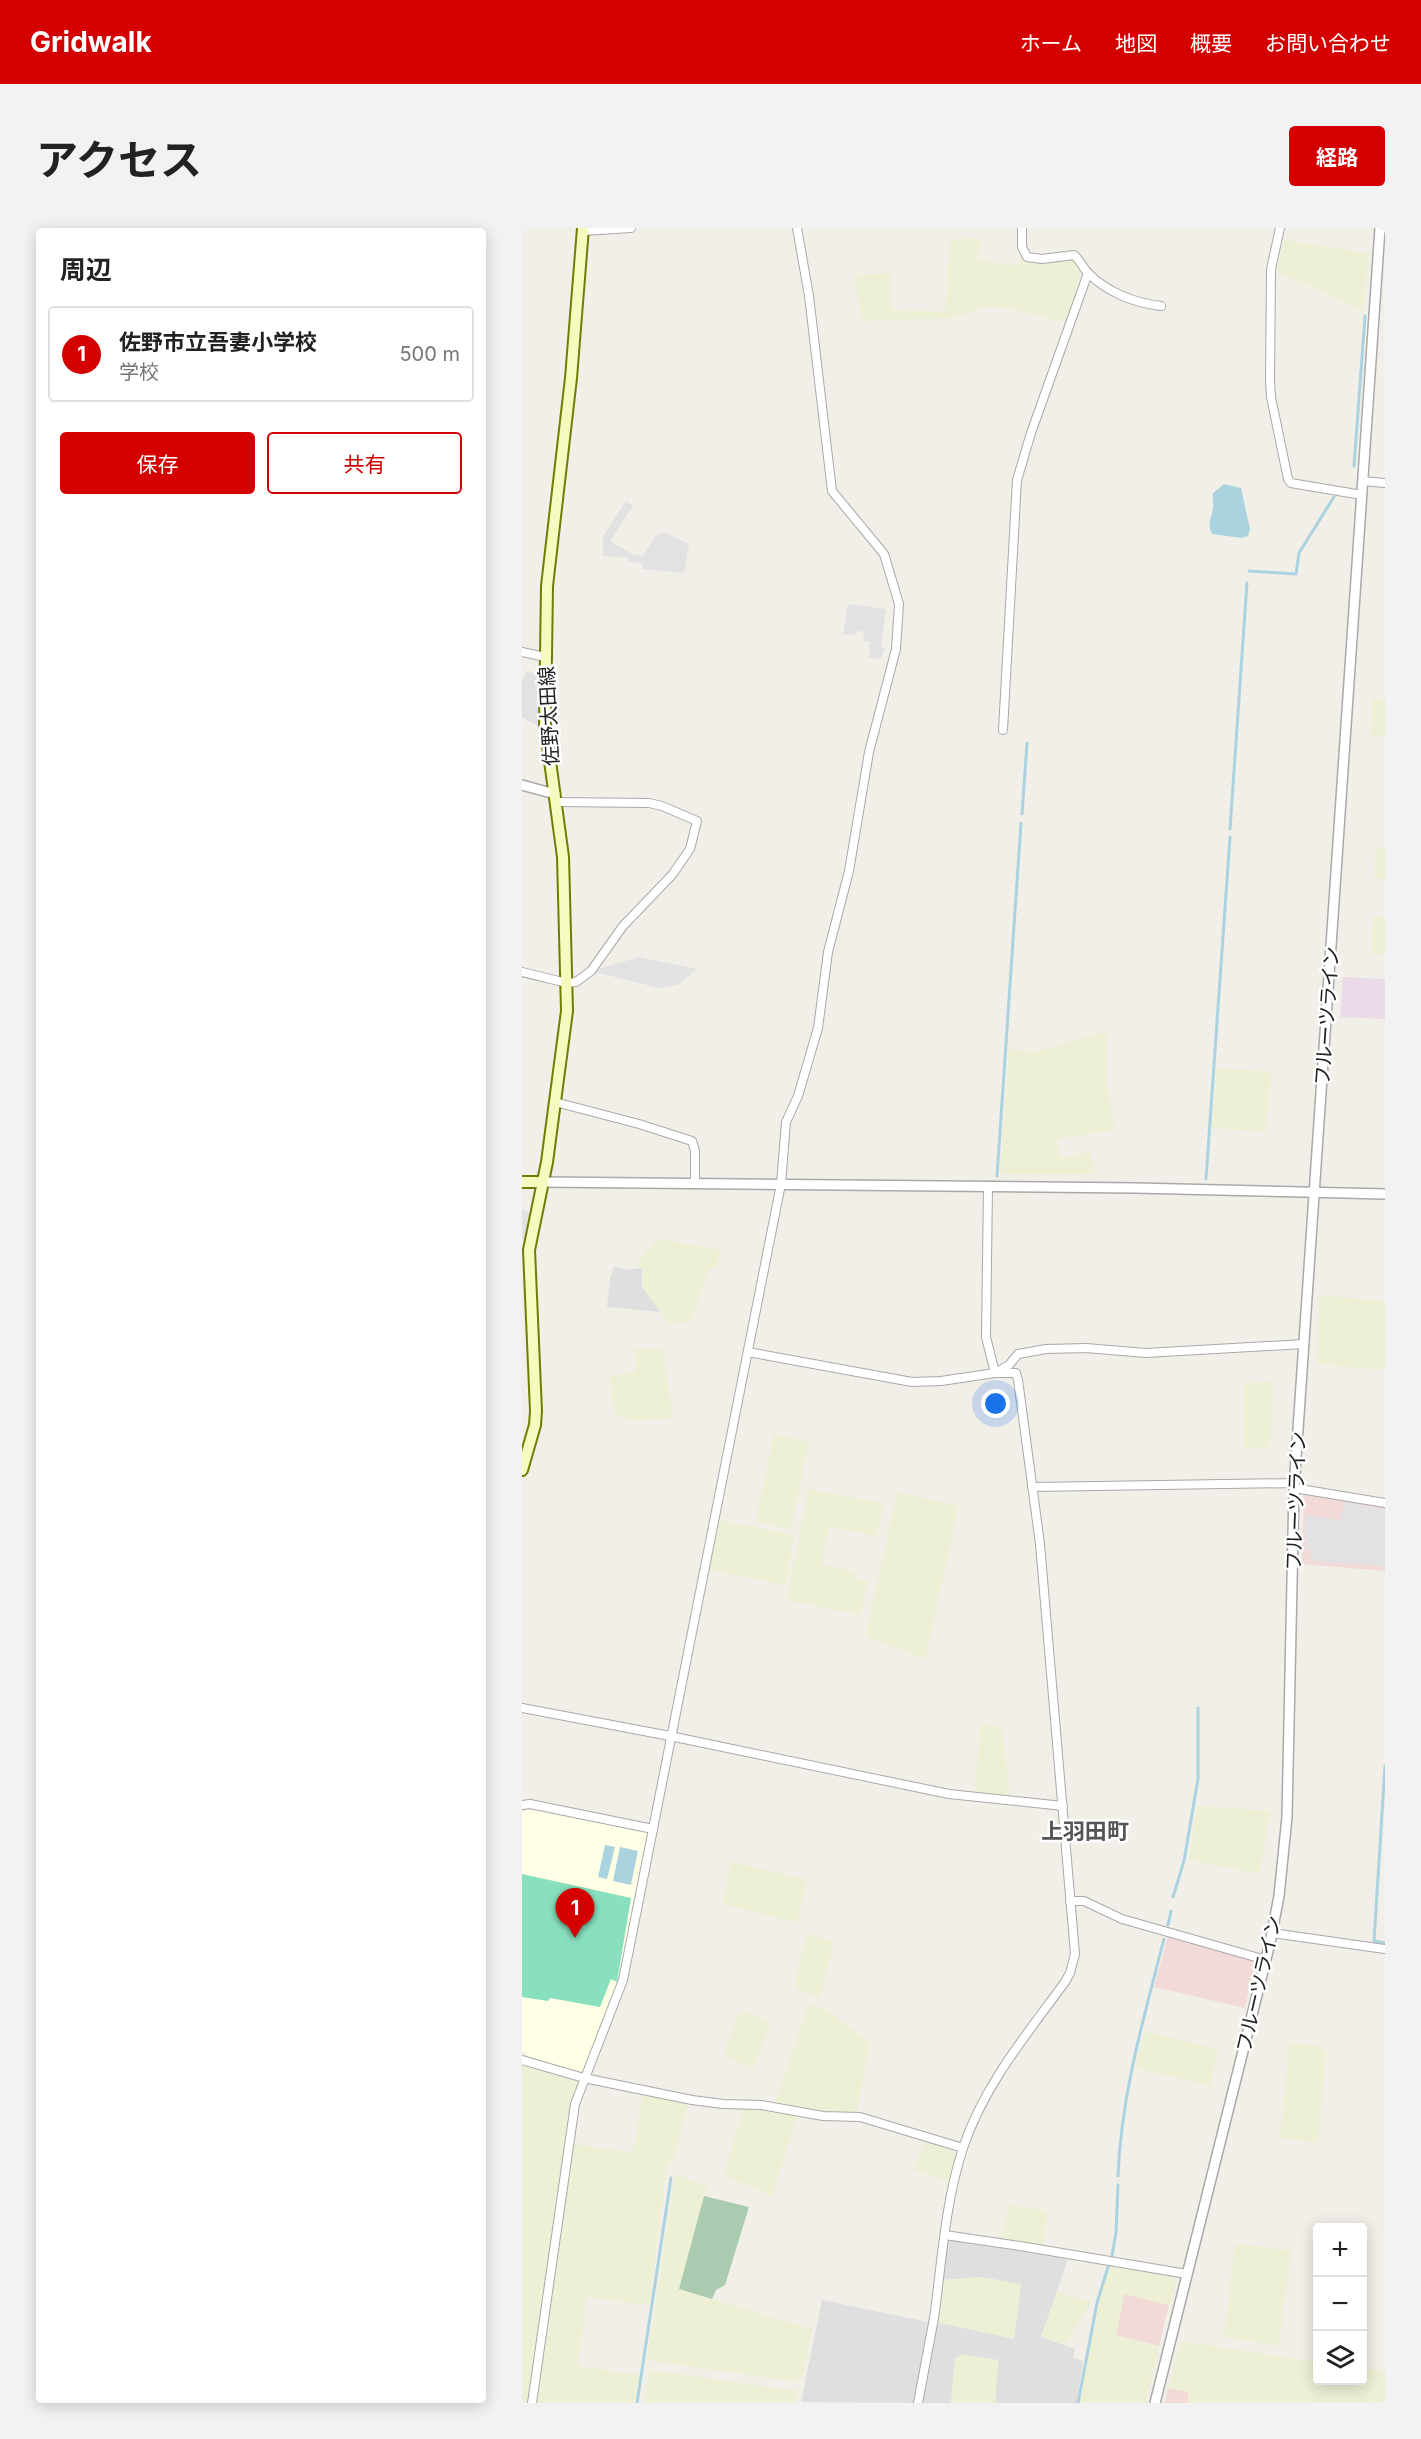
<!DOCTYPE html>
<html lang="ja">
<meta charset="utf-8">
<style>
:root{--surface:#fff;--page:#f2f2f2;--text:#222;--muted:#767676;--line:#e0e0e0;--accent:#d40000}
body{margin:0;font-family:Inter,"Noto Sans JP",sans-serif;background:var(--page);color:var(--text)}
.controls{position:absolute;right:18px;bottom:18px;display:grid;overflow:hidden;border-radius:6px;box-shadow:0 3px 15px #0003}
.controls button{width:54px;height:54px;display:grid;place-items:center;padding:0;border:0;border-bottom:2px solid var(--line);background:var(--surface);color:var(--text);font:30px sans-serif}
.you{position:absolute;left:474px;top:1176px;width:21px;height:21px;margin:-15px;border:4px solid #fff;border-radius:50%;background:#1a73e8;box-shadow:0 0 0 9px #1a73e833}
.badge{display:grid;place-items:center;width:39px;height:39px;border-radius:50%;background:var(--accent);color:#fff;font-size:20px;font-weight:700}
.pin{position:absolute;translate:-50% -50px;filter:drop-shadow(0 2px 3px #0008)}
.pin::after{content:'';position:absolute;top:32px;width:21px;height:18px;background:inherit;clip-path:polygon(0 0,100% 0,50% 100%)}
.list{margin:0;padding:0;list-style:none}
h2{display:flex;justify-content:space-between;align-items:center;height:78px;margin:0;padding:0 24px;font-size:26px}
h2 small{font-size:20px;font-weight:400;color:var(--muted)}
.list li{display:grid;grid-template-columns:39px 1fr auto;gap:18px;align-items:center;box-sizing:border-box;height:96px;margin:0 12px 12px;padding:0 12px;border:2px solid var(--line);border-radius:6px}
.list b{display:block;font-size:22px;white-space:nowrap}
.list p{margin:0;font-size:20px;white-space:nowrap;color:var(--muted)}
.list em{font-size:20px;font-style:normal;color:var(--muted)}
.actions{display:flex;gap:12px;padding:18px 24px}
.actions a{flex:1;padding:14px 0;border:2px solid var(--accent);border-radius:6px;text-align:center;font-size:21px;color:var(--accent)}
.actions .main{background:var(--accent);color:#fff}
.icon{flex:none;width:33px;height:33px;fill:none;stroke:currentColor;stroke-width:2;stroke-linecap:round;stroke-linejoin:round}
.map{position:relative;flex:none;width:863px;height:2175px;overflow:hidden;border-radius:6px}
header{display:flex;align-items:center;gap:36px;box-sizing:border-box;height:84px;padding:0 30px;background:var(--accent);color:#fff}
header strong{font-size:28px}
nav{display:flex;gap:33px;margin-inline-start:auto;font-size:21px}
.intro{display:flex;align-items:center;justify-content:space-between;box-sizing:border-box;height:144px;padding:0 36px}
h1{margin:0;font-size:42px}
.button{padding:15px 27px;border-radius:6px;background:var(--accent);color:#fff;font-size:21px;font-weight:700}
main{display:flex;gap:36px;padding:0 36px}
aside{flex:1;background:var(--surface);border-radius:6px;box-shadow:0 3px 15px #0003}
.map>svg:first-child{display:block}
</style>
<header>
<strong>Gridwalk</strong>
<nav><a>ホーム</a><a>地図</a><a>概要</a><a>お問い合わせ</a></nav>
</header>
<div class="intro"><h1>アクセス</h1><a class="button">経路</a></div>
<main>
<aside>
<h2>周辺<small></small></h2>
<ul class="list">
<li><span class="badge">1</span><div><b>佐野市立吾妻小学校</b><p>学校</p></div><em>500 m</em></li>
</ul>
<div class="actions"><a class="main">保存</a><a>共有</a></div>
</aside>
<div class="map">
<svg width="863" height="2175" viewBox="0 0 863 2175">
<rect width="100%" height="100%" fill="#f2efe9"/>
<g fill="#e0dfdf">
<polygon points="92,1038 104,1042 120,1040 120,1059 140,1084 85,1079 88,1051"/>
<polygon points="428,2012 546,2031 519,2109 553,2121 551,2130 561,2133 555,2175 473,2175 476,2132 433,2132 429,2175 400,2175 414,2094 492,2110 499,2056 458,2049 421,2052 425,2014"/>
<polygon points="300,2072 406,2094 392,2175 279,2174"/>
</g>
<g fill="#f2dad9">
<polygon points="782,1265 863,1280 863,1343 780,1336"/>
<polygon points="646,1708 734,1731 723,1780 632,1759"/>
<polygon points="602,2065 647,2077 637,2118 594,2107"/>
<polygon points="646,2160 667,2164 665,2175 643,2175"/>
</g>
<polygon fill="#ebdbe8" points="821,749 863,751 863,791 818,789"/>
<polygon fill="#ffffe5" points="10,1581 125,1603 126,1606 115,1660 116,1667 96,1754 62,1841 57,1844 5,1828 5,1825 0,1824 0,1584"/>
<g fill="#eef0d5">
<polygon points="449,10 455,11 459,16 454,30 468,34 497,38 498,30 514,35 546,31 554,33 559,42 544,95 491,81 464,79 432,90 340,93 332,47 368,45 369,82 423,84 428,12"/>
<polygon points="762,12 846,25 842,84 755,43"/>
<polygon points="850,471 863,472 863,509 848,508"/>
<polygon points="854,619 863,620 863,651 852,650"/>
<polygon points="851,689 863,689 863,727 849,726"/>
<polygon points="585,805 585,857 593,902 535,911 537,930 569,924 574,946 478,946 487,821 515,824 572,806"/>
<polygon points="694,840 749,844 744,904 690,900"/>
<polygon points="137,1011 199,1022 194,1040 186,1041 170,1093 147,1096 120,1059 120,1040 115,1039 121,1027"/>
<polygon points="797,1067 863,1073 863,1142 795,1136"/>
<polygon points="112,1121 141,1121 151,1190 114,1193 93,1187 87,1148 114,1144"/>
<polygon points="752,1154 748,1219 722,1220 721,1155"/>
<polygon points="252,1206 287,1214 269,1301 233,1294"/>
<polygon points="286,1261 362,1275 355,1308 307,1299 299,1336 334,1344 333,1351 346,1354 338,1387 264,1372"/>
<polygon points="375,1264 437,1278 403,1431 345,1409 344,1406"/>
<polygon points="197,1292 272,1307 263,1357 187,1342"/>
<polygon points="458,1496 480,1499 488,1567 453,1564"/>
<polygon points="675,1578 749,1583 737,1646 667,1632"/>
<polygon points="209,1634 285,1651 275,1695 201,1676"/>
<polygon points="284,1705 312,1714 298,1770 276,1762 273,1754"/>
<polygon points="286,1776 302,1781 348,1814 335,1884 298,1885 253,1874"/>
<polygon points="218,1782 249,1795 231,1840 201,1827"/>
<polygon points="622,1803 696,1821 688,1858 614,1840"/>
<polygon points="767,1814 797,1818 804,1825 796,1915 758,1910"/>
<polygon points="0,1837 56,1854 48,1881 5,2175 0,2175"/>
<polygon points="121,1865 164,1873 166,1876 152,1932 145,1937 127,2077 65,2069 56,2138 117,2147 112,2175 14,2175 52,1916 109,1924 112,1919"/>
<polygon points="221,1880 276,1887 250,1968 202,1947"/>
<polygon points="403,1913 429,1921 432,1924 434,1928 428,1954 391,1942"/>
<polygon points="153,1946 185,1958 157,2061 290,2101 281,2148 276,2154 125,2132"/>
<polygon points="488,1977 525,1983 521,2018 477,2011"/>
<polygon points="713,2015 769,2023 757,2118 702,2109"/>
<polygon points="588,2038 655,2049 647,2077 602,2066 594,2107 637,2118 623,2175 557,2175 578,2072"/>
<polygon points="458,2049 499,2056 492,2111 414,2094 421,2052"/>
<polygon points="535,2064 569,2074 543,2117 519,2109"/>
<polygon points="659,2113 795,2134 796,2152 840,2152 841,2140 863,2144 863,2175 665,2175 667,2164 646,2160"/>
<polygon points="440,2126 476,2132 473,2175 429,2175 433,2131"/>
<polygon points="127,2142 276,2163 274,2175 122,2175"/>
</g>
<polygon fill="#aacbaf" points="182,1968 227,1979 203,2057 194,2062 190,2071 157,2061"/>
<polygon fill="#88e0be" points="0,1646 109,1670 95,1754 89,1751 78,1779 28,1770 26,1773 0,1769"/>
<g fill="#e2e2e2">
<polygon points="104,273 111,278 89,312 91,315 112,327 121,328 133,309 141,304 167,316 162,345 120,341 120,335 107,334 106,330 81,328 81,308"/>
<polygon points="326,376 364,381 359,419 363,422 358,431 347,430 348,414 341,413 342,404 334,403 333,407 321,406"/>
<polygon points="5,444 16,447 16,498 0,489 0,452"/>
<polygon points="117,729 175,741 157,756 137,760 69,743"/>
<polygon points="0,980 7,985 3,1012 0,1011"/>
<polygon points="823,1274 863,1282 863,1338 789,1333 789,1323 783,1321 784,1287 818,1292"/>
</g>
<g fill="#aad3df">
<path d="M 702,256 L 719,260 L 728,301 L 726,308 L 720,310 L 690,306 C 685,297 689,290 691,281 C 692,277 690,270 691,265 Z"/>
<polygon points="83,1617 93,1619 85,1651 76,1649"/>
<polygon points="98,1619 116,1623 109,1657 91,1653"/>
</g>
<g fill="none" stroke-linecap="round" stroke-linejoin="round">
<g stroke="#aad3df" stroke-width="3">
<polyline points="832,238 843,88"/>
<polyline points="727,343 774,346 777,325 812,269"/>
<polyline points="500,586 505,515"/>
<polyline points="708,601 725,355"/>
<polyline points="475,948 499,595"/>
<polyline points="684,951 708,609"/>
<polyline points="863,1538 852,1713 863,1715"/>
<polyline points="651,1669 662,1633 676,1551 676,1480"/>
<polyline points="646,1697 649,1683"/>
<path d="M 596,1948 C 599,1867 622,1789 642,1711"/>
<polyline points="590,2028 594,2004 596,1957"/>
<polyline points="115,2175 149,1950"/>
<polyline points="556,2175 575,2075 586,2039"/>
</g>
<g stroke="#a9a9a9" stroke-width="10">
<g id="minor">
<path d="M 500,0 L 500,19 L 505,29 L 520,31 L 552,27 C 558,32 561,40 566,45 C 585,64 612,75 639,78"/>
<polyline points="758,0 749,41 748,152 749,169 766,251 769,255 840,267"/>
<polyline points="61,3 109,0"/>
<polyline points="841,253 863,255"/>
<polyline points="0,424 23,429"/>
<polyline points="481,502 495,252 509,205 566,45"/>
<polyline points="0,744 45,755 54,754 69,743 101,698 150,647 168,621 175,593 140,578 127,575 35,574"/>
<polyline points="33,874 117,896 170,913 173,923 173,955"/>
<polyline points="226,1124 390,1154 419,1153 473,1145 487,1137 496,1126 524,1121 564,1120 624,1125 782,1116"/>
<polyline points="510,1259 773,1255"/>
<polyline points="772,1260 863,1275"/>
<polyline points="0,1480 148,1508 427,1566 541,1578"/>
<polyline points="0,1577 8,1576 131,1601"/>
<polyline points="548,1673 562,1673 600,1691 744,1732"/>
<polyline points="750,1705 863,1721"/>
<polyline points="0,1832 62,1850 170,1872 201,1876 239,1877 301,1888 338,1889 441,1920"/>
<polyline points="423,2007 498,2018 665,2046"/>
<polyline points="10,2175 53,1876 101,1752 259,956 264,894 276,868 296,800 306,724 327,643 347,524 374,421 377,376 362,326 310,263 287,68 275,0"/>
<path d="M 396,2175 C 401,2147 407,2118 412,2090 C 420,2033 423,1975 441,1920 C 462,1857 505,1806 543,1754 L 548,1745 L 553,1726 L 518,1316 L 496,1152 L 494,1145 L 473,1145 L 464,1109 L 466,958"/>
</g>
</g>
<g stroke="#a9a9a9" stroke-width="12">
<g id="tertiary">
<polyline points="0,557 33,566"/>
<polyline points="21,954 613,960 863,966"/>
<polyline points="633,2175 748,1715 757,1668 765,1589 772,1260 858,0"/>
</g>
</g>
<g stroke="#707d05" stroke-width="14">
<g id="secondary">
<polyline points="0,954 21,954"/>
<polyline points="0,1242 13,1197 14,1183 7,1022 25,934 45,783 41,629 23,496 25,358 49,150 61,0"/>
</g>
</g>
<use href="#minor" stroke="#fff" stroke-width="8"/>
<use href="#tertiary" stroke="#fff" stroke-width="9"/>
<use href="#secondary" stroke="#f7fabf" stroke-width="10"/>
</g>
<g text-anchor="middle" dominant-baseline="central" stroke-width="5" stroke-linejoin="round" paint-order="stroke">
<g font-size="20" fill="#222" stroke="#fff">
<text transform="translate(27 488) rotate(-93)">佐野太田線</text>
<text transform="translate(805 788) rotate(-86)">フルーツライン</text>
<text transform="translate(774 1273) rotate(-88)">フルーツライン</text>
<text transform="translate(737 1756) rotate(-77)">フルーツライン</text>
</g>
<g font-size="22" font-weight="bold" fill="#555" stroke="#fff">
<text x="563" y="1603">上羽田町</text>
</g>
</g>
</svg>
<div class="controls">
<button>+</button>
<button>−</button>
<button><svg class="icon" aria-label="layers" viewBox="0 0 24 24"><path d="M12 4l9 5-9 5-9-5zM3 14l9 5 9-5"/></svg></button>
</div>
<div class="you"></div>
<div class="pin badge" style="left:53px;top:1710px">1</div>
</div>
</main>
